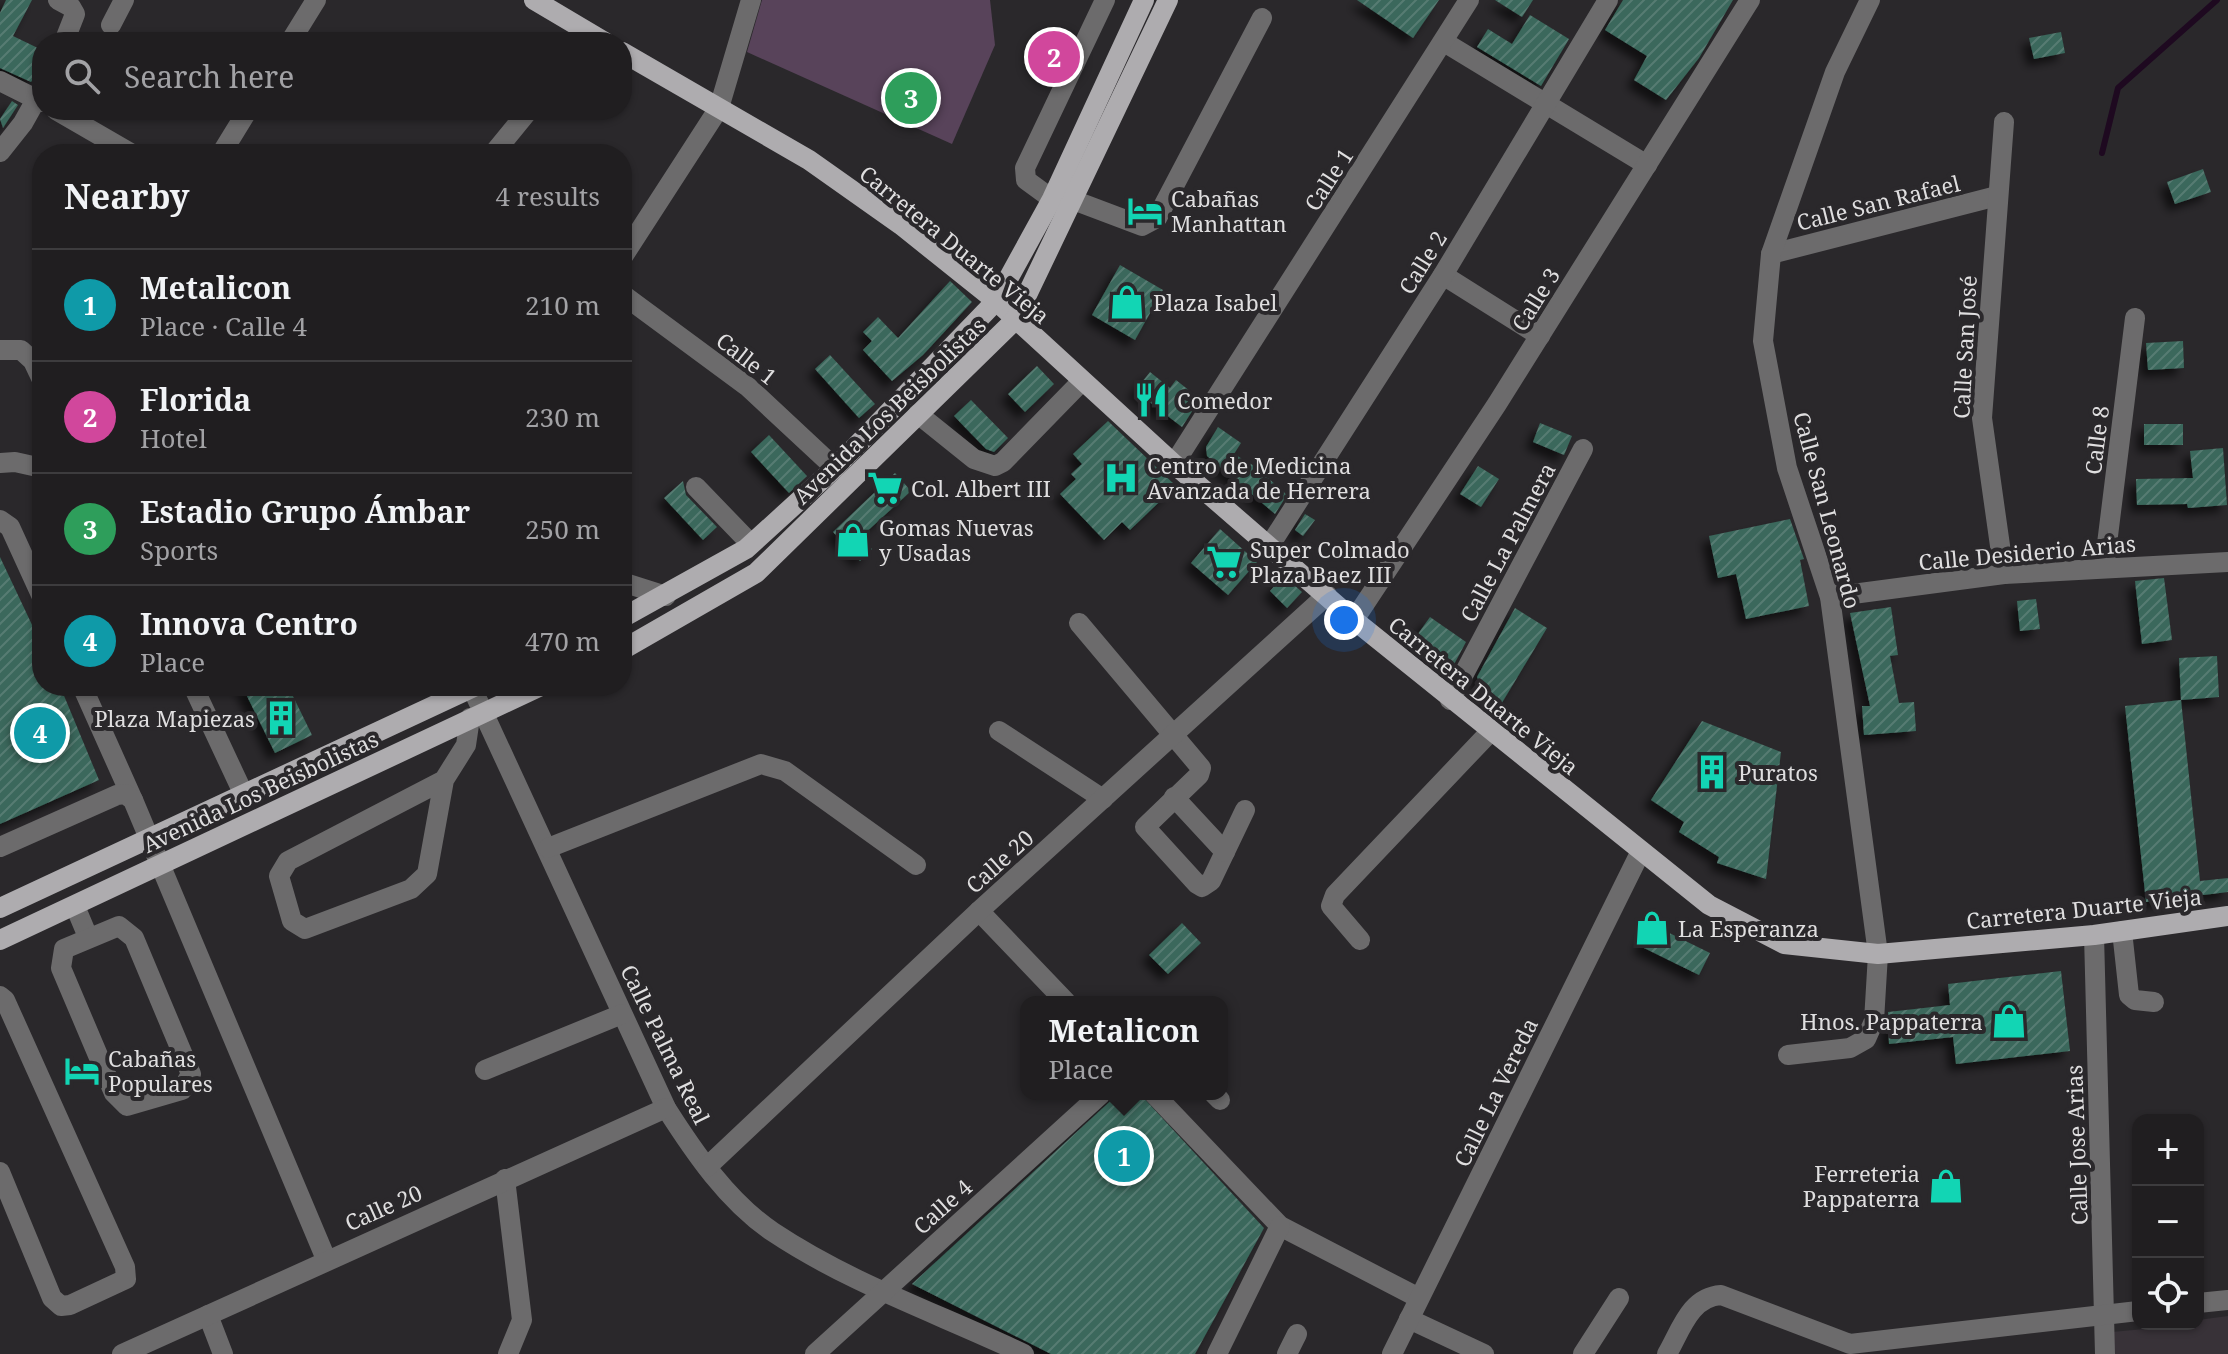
<!DOCTYPE html>
<meta charset="utf-8">
<style>
:root{--surface:#201e20;--page:#282729;--text:#f1f3f6;--muted:#a2a2a5;--line:#3d3c3e;--accent:#12d5b4}
body{margin:0;font-family:"Noto Serif",serif;background:var(--page);color:var(--text)}
.controls{position:absolute;right:24px;bottom:24px;display:grid;overflow:hidden;border-radius:16px;box-shadow:0 2px 6px #0004}
.controls button{width:72px;height:72px;display:grid;place-items:center;padding:0;border:0;border-bottom:2px solid var(--line);background:var(--surface);color:var(--text);font:40px sans-serif}
.you{position:absolute;left:1344px;top:620px;width:28px;height:28px;margin:-20px;border:6px solid #fff;border-radius:50%;background:#1a73e8;box-shadow:0 0 0 12px #1a73e833}
.badge{display:grid;place-items:center;width:52px;height:52px;border-radius:50%;background:var(--accent);color:#fff;font-size:26px;font-weight:700}
.pin{position:absolute;translate:-50% -50%;border:4px solid #fff;box-shadow:0 2px 8px #0006}
.popup{position:absolute;left:1020px;top:996px;width:208px;height:104px;box-sizing:border-box;display:grid;place-content:center;border-radius:16px;background:var(--surface);filter:drop-shadow(0 2px 6px #0005);font-size:26px;white-space:nowrap;color:var(--muted)}
.popup b{font-size:30px;color:var(--text)}
.popup::after{content:'';position:absolute;left:50%;top:100%;margin-left:-16px;border:16px solid transparent;border-top-color:var(--surface)}
.list{margin:0;padding:0;list-style:none}
h2{display:flex;justify-content:space-between;align-items:center;height:104px;margin:0;padding:0 32px;font-size:34px}
h2 small{font-size:26px;font-weight:400;color:var(--muted)}
.list li{display:grid;grid-template-columns:52px 1fr auto;gap:24px;align-items:center;box-sizing:border-box;height:112px;padding:0 32px;border-top:2px solid var(--line)}
.list b{display:block;font-size:30px;white-space:nowrap}
.list p{margin:0;font-size:26px;white-space:nowrap;color:var(--muted)}
.list em{font-size:26px;font-style:normal;color:var(--muted)}
.icon{flex:none;width:44px;height:44px;fill:none;stroke:currentColor;stroke-width:2;stroke-linecap:round;stroke-linejoin:round}
.map{position:relative;flex:none;width:2228px;height:1354px;overflow:hidden}
.search{position:absolute;background:var(--surface);box-shadow:0 2px 6px #0004;left:32px;top:32px;width:600px;height:88px;display:flex;align-items:center;gap:20px;box-sizing:border-box;padding:0 28px;border-radius:32px;color:var(--muted);font-size:30px}
.panel{position:absolute;background:var(--surface);box-shadow:0 2px 6px #0004;left:32px;top:144px;width:600px;height:552px;border-radius:32px}
.map>svg:first-child{display:block}
</style>
<div class="map">
<svg width="2228" height="1354" viewBox="0 0 2228 1354">
<defs>
<pattern id="building-hatch" width="6" height="6" patternUnits="userSpaceOnUse" patternTransform="scale(2)"><rect width="6" height="6" fill="#3a675b"/><path d="M-1 1l2-2M0 6l6-6M5 7l2-2" fill="none" stroke="#567c72"/></pattern>
<filter id="shadow"><feDropShadow dx="-7" dy="7" stdDeviation="4" flood-color="#0009"/></filter>
</defs>
<rect width="100%" height="100%" fill="#2a282b"/>
<polygon fill="#383238" points="2228,1316 2228,1354 2114,1354 2112,1332 2198,1324 2198,1320"/>
<polygon fill="#58435a" points="762,0 990,0 995,45 952,144 747,52"/>
<g fill="none" stroke-linecap="round" stroke-linejoin="round">
<polyline stroke="#1e0920" stroke-width="6" points="2102,153 2118,88 2217,0"/>
</g>
<g fill="url(#building-hatch)" filter="url(#shadow)">
<polygon points="6,0 32,0 13,36 42,50 42,67 31,82 0,68 0,13"/>
<polygon points="1357,0 1439,0 1413,38"/>
<polygon points="1495,0 1533,0 1522,17"/>
<polygon points="1623,0 1733,0 1699,58 1666,100 1634,80 1647,56 1605,30"/>
<polygon points="1530,15 1569,39 1541,86 1477,47 1488,29 1512,44"/>
<polygon points="2061,32 2065,53 2034,59 2029,38"/>
<polygon points="12,101 18,105 3,128 0,119"/>
<polygon points="2203,169 2211,192 2175,204 2167,182"/>
<polygon points="1120,265 1163,290 1135,340 1092,315"/>
<polygon points="950,281 972,302 923,355 892,381 863,350 872,341 863,332 878,317 898,338"/>
<polygon points="2183,341 2184,368 2148,370 2146,343"/>
<polygon points="830,355 875,404 859,418 815,369"/>
<polygon points="1037,366 1054,384 1025,412 1008,394"/>
<polygon points="1150,372 1170,388 1176,380 1200,399 1182,427 1135,391"/>
<polygon points="971,400 1008,438 994,452 986,449 954,416"/>
<polygon points="1108,421 1176,486 1130,530 1122,522 1104,540 1060,494 1076,479 1071,474 1082,464 1073,454"/>
<polygon points="1540,423 1572,436 1564,455 1533,442"/>
<rect x="2144" y="424" width="39" height="21"/>
<polygon points="1218,427 1241,443 1234,454 1256,467 1287,495 1275,514 1207,456 1206,447"/>
<polygon points="769,435 807,476 789,493 751,452"/>
<polygon points="2223,448 2227,505 2188,508 2187,504 2137,505 2136,479 2193,478 2190,451"/>
<polygon points="1478,466 1499,479 1481,507 1460,494"/>
<polygon points="895,473 911,491 861,537 872,549 860,561 833,532"/>
<polygon points="683,481 686,495 717,527 703,540 664,498"/>
<polygon points="1305,514 1315,520 1303,536 1295,530"/>
<polygon points="1790,519 1804,559 1800,560 1809,606 1746,619 1736,574 1718,578 1709,536"/>
<polygon points="1220,529 1257,562 1228,595 1191,563"/>
<polygon points="0,557 42,646 42,686 60,686 99,780 0,824"/>
<polygon points="1284,576 1302,592 1287,608 1270,591"/>
<polygon points="2164,578 2172,640 2142,644 2135,581"/>
<polygon points="2036,599 2040,629 2020,631 2017,601"/>
<polygon points="1891,607 1898,655 1890,656 1899,703 1914,702 1916,731 1864,735 1862,706 1870,706 1850,613"/>
<polygon points="1515,608 1547,628 1500,706 1482,690 1477,677"/>
<polygon points="1430,617 1466,642 1452,668 1413,641"/>
<polygon points="2217,656 2219,697 2181,700 2179,658"/>
<polygon points="242,686 288,686 312,735 275,753"/>
<polygon points="2181,700 2200,881 2228,878 2228,892 2146,902 2125,706"/>
<polygon points="1702,721 1781,752 1766,879 1717,863 1719,857 1679,832 1684,822 1651,800"/>
<polygon points="1182,923 1201,943 1168,974 1149,955"/>
<polygon points="1651,924 1710,953 1699,975 1640,946"/>
<polygon points="2061,971 2070,1051 1956,1064 1953,1037 1889,1044 1888,1012 1950,1005 1948,984"/>
<polygon points="1118,1094 1140,1094 1264,1228 1195,1354 1051,1354 912,1284"/>
</g>
<g fill="none" stroke-linecap="round" stroke-linejoin="round">
<g stroke="#6c6b6c" stroke-width="20">
<polyline points="58,0 71,7 75,14 64,42"/>
<polyline points="111,25 124,0"/>
<polyline points="290,42 316,0"/>
<polyline points="1444,42 1647,165"/>
<polyline points="0,81 42,102"/>
<polyline points="56,110 132,154"/>
<polyline points="0,152 23,123 42,89"/>
<polyline points="221,154 248,110"/>
<polyline points="493,154 529,110"/>
<polyline points="1052,199 1026,180 1025,168 1105,0"/>
<polyline points="1073,200 1142,226 1157,218 1262,18"/>
<polyline points="1771,254 1997,196"/>
<polyline points="622,258 719,108 751,0"/>
<polyline points="1443,275 1540,336"/>
<polyline points="622,294 748,387 835,468"/>
<polyline points="0,350 21,350 33,361 42,380"/>
<polyline points="918,414 974,459 995,466 1003,462 1082,381"/>
<polyline points="0,463 15,462 42,468"/>
<polyline points="1174,464 1469,0"/>
<polyline points="696,487 751,544"/>
<polyline points="0,520 10,527 42,597"/>
<polyline points="1270,545 1443,275 1608,0"/>
<polyline points="2104,568 2135,318"/>
<polyline points="2004,574 1982,418 2004,122"/>
<polyline points="622,582 666,596"/>
<polyline points="1830,597 2004,574 2228,562"/>
<polyline points="1354,620 1497,404 1750,0"/>
<polyline points="1079,623 1201,768 1199,775 1145,827 1197,884 1202,887 1211,881 1245,810"/>
<polyline points="82,686 133,800"/>
<polyline points="193,686 244,795"/>
<path d="M 472,688 L 666,1108 C 694,1152 728,1202 773,1232 C 851,1284 940,1314 1024,1354"/>
<polyline points="1450,700 1583,449"/>
<polyline points="999,731 1103,799"/>
<polyline points="444,780 288,861 279,876 292,921 305,929 411,889 427,874 444,780 466,745 470,718"/>
<polyline points="1174,797 1225,852"/>
<polyline points="0,847 117,795 125,794 133,800 326,1259"/>
<polyline points="548,848 761,764 785,771 916,865"/>
<polyline points="75,906 88,937"/>
<polyline points="979,911 1066,1002"/>
<polygon points="119,926 134,938 191,1074 182,1090 127,1106 114,1093 61,968 64,949"/>
<polyline points="2122,931 2129,995 2135,1000 2154,1002"/>
<polyline points="2094,935 2105,1354"/>
<polyline points="1360,940 1331,906 1335,895 1490,732"/>
<polyline points="0,996 5,1000 125,1267 126,1279 70,1305 61,1306 52,1298 0,1172"/>
<polyline points="1788,1055 1850,1048 1866,1039 1874,1021 1878,954 1830,597 1787,468 1763,341 1771,254 1835,72 1870,0"/>
<polyline points="485,1070 622,1014"/>
<polyline points="1154,1094 1280,1226 1419,1298"/>
<polyline points="1214,1094 1220,1100"/>
<polyline points="707,1167 979,911 1327,595"/>
<polyline points="505,1179 522,1320 508,1354"/>
<polyline points="2198,1303 2228,1300"/>
<polyline points="208,1315 223,1354"/>
<polyline points="1409,1319 1484,1354"/>
<polyline points="122,1354 666,1108"/>
<polyline points="815,1354 1101,1094"/>
<polyline points="1217,1354 1280,1226"/>
<polyline points="1287,1354 1297,1334"/>
<polyline points="1392,1354 1641,851"/>
<polyline points="1583,1354 1619,1298"/>
<path d="M 1667,1354 C 1681,1330 1690,1297 1721,1295 L 1850,1344 L 2138,1311"/>
</g>
<g stroke="#aeacaf" stroke-width="20">
<polyline points="534,0 605,42"/>
<polyline points="622,52 809,160 901,225 996,301 1174,464 1354,620 1709,905 1784,944 1878,954 2094,935 2228,916"/>
<polyline points="622,618 746,549 835,468 996,301 1052,199 1144,0"/>
<polyline points="622,650 756,573 1015,320 1168,0"/>
<polyline points="0,908 476,686"/>
<polyline points="0,940 541,686"/>
</g>
</g>
<defs>
<g id="hotel-bare" transform="scale(2.76)"><path d="M-6-4.5h1.5V1H6V5H4.5V3h-9V5H-6ZM-4 0a1.8 1.8 0 1 1 3.6 0ZM.5 0V-2.5h3Q6-2.5 6 0Z" fill="#12d5b4" stroke="#2a282b" stroke-width="2.5" paint-order="stroke"/></g>
<g id="shop-bare" transform="scale(2.76)"><path d="M-5-2.5h2.3a2.7 3.5 0 0 1 5.4 0H5L5.5 6h-11ZM-1.5-2.5h3a1.5 2.3 0 0 0-3 0Z" fill="#12d5b4" stroke="#2a282b" stroke-width="2.5" paint-order="stroke"/></g>
<g id="restaurant-bare" transform="scale(2.76)"><path d="M-5-6h1v4h1v-4h1v4h1v-4h1v5L-1.5 .5V6h-2V.5L-5-1ZM5-6V6H3V1.5H1.5Q1.5-4 5-6Z" fill="#12d5b4" stroke="#2a282b" stroke-width="2.5" paint-order="stroke"/></g>
<g id="hospital-bare" transform="scale(2.76)"><path d="M-5-5h3v3.5h4V-5h3V5h-3V1.5h-4V5h-3Z" fill="#12d5b4" stroke="#2a282b" stroke-width="2.5" paint-order="stroke"/></g>
<g id="supermarket-bare" transform="scale(2.76)"><path d="M-6-5.5h2.5l.6 2H6L4.5 2H-2.5L-4.4-4H-6ZM-1.5 3.2a1.3 1.3 0 1 0 .1 0ZM3 3.2a1.3 1.3 0 1 0 .1 0Z" fill="#12d5b4" stroke="#2a282b" stroke-width="2.5" paint-order="stroke"/></g>
<g id="building-bare" transform="scale(2.76)"><path d="M-4-6H4V6H1V3H-1V6H-4ZM-2.5-4.3h1.7v1.8h-1.7ZM.8-4.3h1.7v1.8H.8ZM-2.5-1h1.7V.8h-1.7ZM.8-1h1.7V.8H.8Z" fill="#12d5b4" stroke="#2a282b" stroke-width="2.5" paint-order="stroke"/></g>
</defs>
<g fill-rule="evenodd">
<use href="#hotel-bare" x="1145" y="211"/>
<use href="#shop-bare" x="1127" y="302"/>
<use href="#restaurant-bare" x="1151" y="400"/>
<use href="#hospital-bare" x="1121" y="478"/>
<use href="#supermarket-bare" x="885" y="488"/>
<use href="#shop-bare" x="853" y="540"/>
<use href="#supermarket-bare" x="1224" y="562"/>
<use href="#building-bare" x="281" y="718"/>
<use href="#building-bare" x="1712" y="772"/>
<use href="#shop-bare" x="1652" y="928"/>
<use href="#shop-bare" x="2009" y="1021"/>
<use href="#hotel-bare" x="82" y="1071"/>
<use href="#shop-bare" x="1946" y="1186"/>
</g>
<g text-anchor="middle" dominant-baseline="central" stroke-width="8" stroke-linejoin="round" paint-order="stroke">
<g font-size="22" fill="#dfdedf" stroke="#2a282b">
<text transform="translate(1328 179) rotate(-57)">Calle 1</text>
<text transform="translate(1878 202) rotate(-14)">Calle San Rafael</text>
<text transform="translate(955 244) rotate(39)">Carretera Duarte Vieja</text>
<text transform="translate(1422 262) rotate(-58)">Calle 2</text>
<text transform="translate(1535 299) rotate(-58)">Calle 3</text>
<text transform="translate(1964 347) rotate(-87)">Calle San José</text>
<text transform="translate(747 358) rotate(38)">Calle 1</text>
<text transform="translate(889 410) rotate(-44)">Avenida Los Beisbolistas</text>
<text transform="translate(2096 440) rotate(-83)">Calle 8</text>
<text transform="translate(1828 510) rotate(75)">Calle San Leonardo</text>
<text transform="translate(1507 542) rotate(-62)">Calle La Palmera</text>
<text transform="translate(2027 552) rotate(-5)">Calle Desiderio Arias</text>
<text transform="translate(1484 695) rotate(39)">Carretera Duarte Vieja</text>
<text transform="translate(260 791) rotate(-25)">Avenida Los Beisbolistas</text>
<text transform="translate(999 861) rotate(-42)">Calle 20</text>
<text transform="translate(2084 908) rotate(-6)">Carretera Duarte Vieja</text>
<text transform="translate(666 1044) rotate(64)">Calle Palma Real</text>
<text transform="translate(1495 1092) rotate(-64)">Calle La Vereda</text>
<text transform="translate(2076 1145) rotate(-92)">Calle Jose Arias</text>
<text transform="translate(942 1206) rotate(-42)">Calle 4</text>
<text transform="translate(383 1207) rotate(-24)">Calle 20</text>
</g>
<g font-size="22" fill="#dfdedf" stroke="#2a282b" text-anchor="start">
<text x="1171" y="198">Cabañas<tspan x="1171" dy="25">Manhattan</tspan></text>
<text x="1153" y="302">Plaza Isabel</text>
<text x="1177" y="400">Comedor</text>
<text x="1147" y="465">Centro de Medicina<tspan x="1147" dy="25">Avanzada de Herrera</tspan></text>
<text x="911" y="488">Col. Albert III</text>
<text x="879" y="527">Gomas Nuevas<tspan x="879" dy="25">y Usadas</tspan></text>
<text x="1250" y="549">Super Colmado<tspan x="1250" dy="25">Plaza Baez III</tspan></text>
<text x="255" y="718" text-anchor="end">Plaza Mapiezas</text>
<text x="1738" y="772">Puratos</text>
<text x="1678" y="928">La Esperanza</text>
<text x="1983" y="1021" text-anchor="end">Hnos. Pappaterra</text>
<text x="108" y="1058">Cabañas<tspan x="108" dy="25">Populares</tspan></text>
<text x="1920" y="1173" text-anchor="end">Ferreteria<tspan x="1920" dy="25">Pappaterra</tspan></text>
</g>
</g>
</svg>
<div class="controls">
<button>+</button>
<button>−</button>
<button><svg class="icon" aria-label="locate" viewBox="0 0 24 24"><circle cx="12" cy="12" r="6"/><path d="M12 2v4M12 18v4M2 12h4M18 12h4"/></svg></button>
</div>
<div class="you"></div>
<div class="pin badge" style="left:1124px;top:1156px;background:#0f9aa8">1</div>
<div class="popup"><b>Metalicon</b>Place</div>
<div class="pin badge" style="left:1054px;top:57px;background:#d1479c">2</div>
<div class="pin badge" style="left:911px;top:98px;background:#2e9e5b">3</div>
<div class="pin badge" style="left:40px;top:733px;background:#0f9aa8">4</div>
<div class="search"><svg class="icon" aria-label="search" viewBox="0 0 24 24"><circle cx="10" cy="10" r="6"/><path d="M15 15l6 6"/></svg>Search here</div>
<section class="panel">
<h2>Nearby<small>4 results</small></h2>
<ul class="list">
<li><span class="badge" style="background:#0f9aa8">1</span><div><b>Metalicon</b><p>Place · Calle 4</p></div><em>210 m</em></li>
<li><span class="badge" style="background:#d1479c">2</span><div><b>Florida</b><p>Hotel</p></div><em>230 m</em></li>
<li><span class="badge" style="background:#2e9e5b">3</span><div><b>Estadio Grupo Ámbar</b><p>Sports</p></div><em>250 m</em></li>
<li><span class="badge" style="background:#0f9aa8">4</span><div><b>Innova Centro</b><p>Place</p></div><em>470 m</em></li>
</ul>
</section>
</div>
